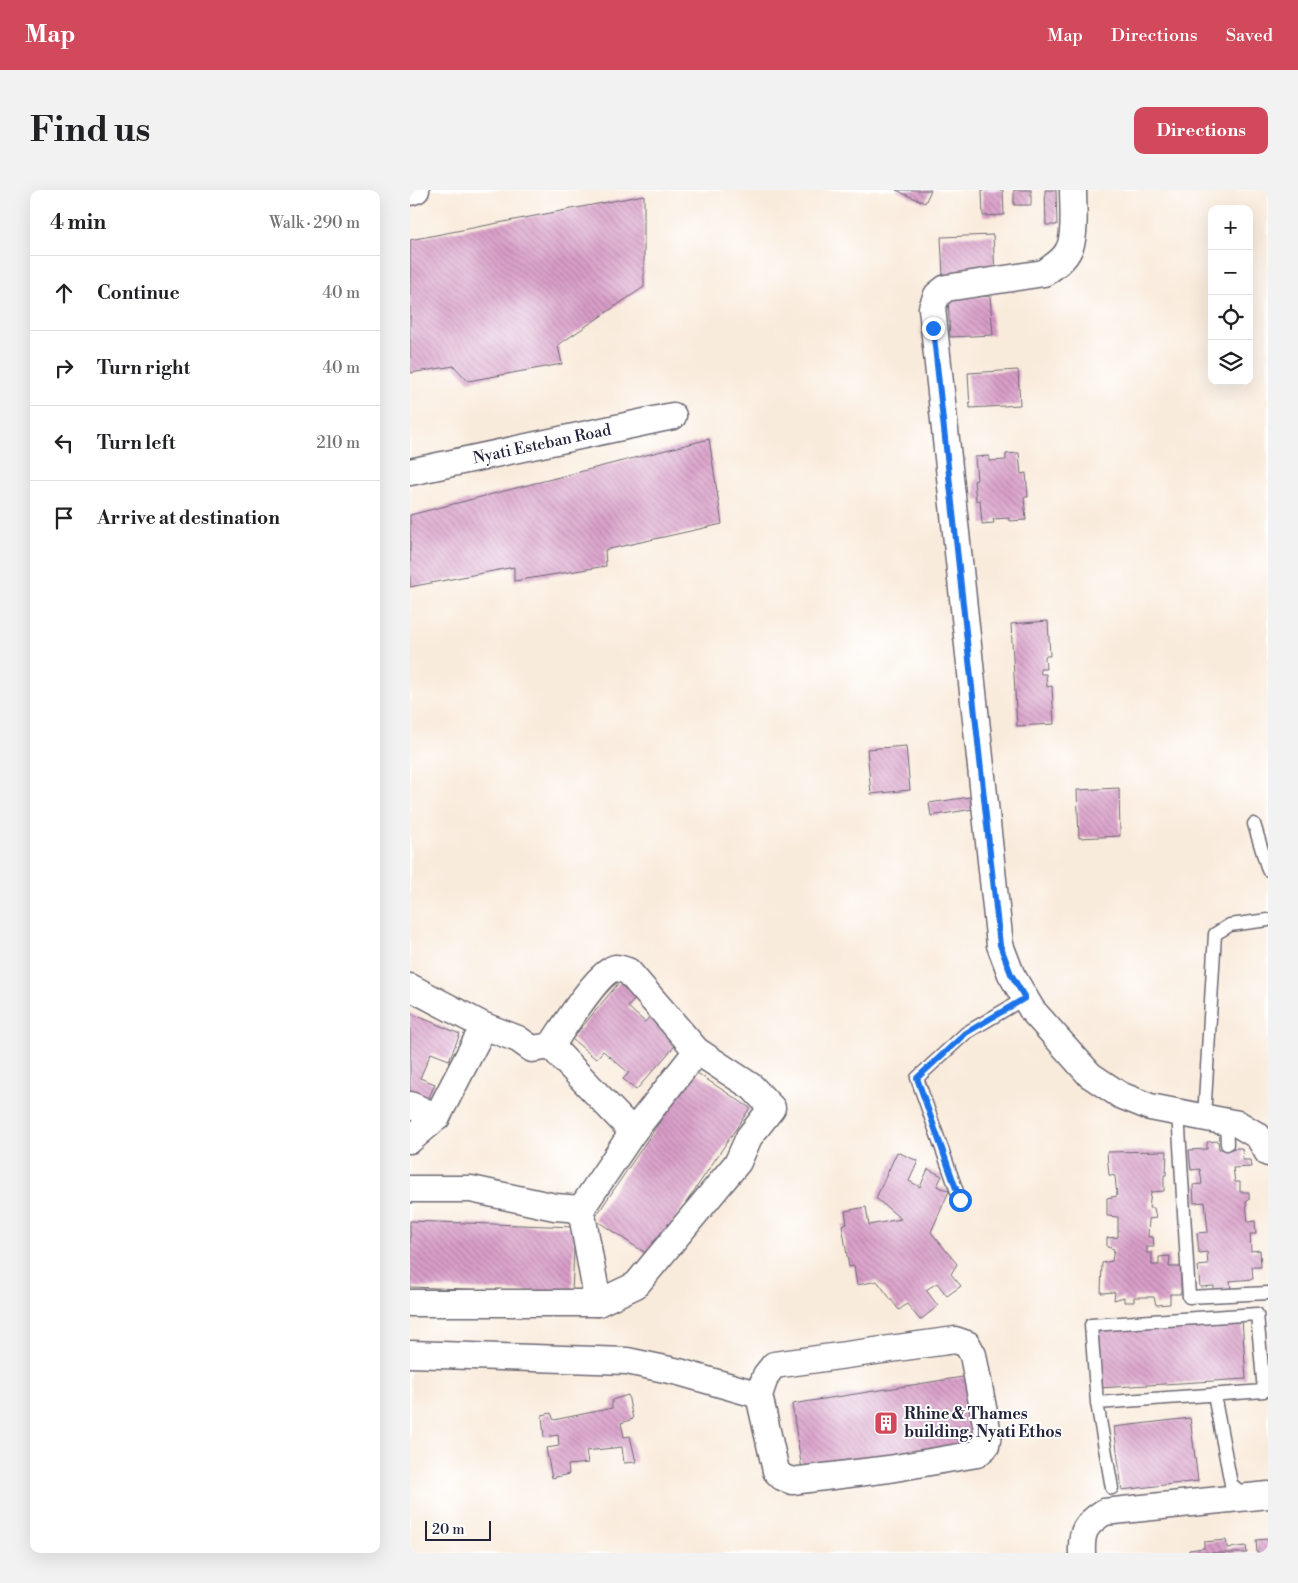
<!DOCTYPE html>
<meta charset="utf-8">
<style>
:root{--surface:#fff;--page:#f2f2f2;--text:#202124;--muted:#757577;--line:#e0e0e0;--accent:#d1495b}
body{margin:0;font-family:"Libre Bodoni",serif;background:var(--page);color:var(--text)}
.controls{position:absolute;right:15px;top:15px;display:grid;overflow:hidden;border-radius:10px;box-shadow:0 5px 20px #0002}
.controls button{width:45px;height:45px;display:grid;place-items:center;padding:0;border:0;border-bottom:1px solid var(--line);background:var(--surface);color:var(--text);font:25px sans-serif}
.scale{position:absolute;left:15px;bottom:12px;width:66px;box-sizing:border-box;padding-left:5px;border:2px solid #22223b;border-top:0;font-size:14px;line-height:18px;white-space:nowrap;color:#22223b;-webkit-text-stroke:4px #fff;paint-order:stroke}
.stop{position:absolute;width:15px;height:15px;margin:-11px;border:4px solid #1a73e8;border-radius:50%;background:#fff}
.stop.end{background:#1a73e8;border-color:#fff;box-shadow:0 1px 5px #0008}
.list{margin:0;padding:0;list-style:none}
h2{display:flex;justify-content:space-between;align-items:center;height:65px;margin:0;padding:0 20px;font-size:21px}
h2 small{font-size:16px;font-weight:400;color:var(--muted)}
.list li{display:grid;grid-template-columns:32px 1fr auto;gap:15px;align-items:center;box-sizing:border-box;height:75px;padding:0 20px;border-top:1px solid var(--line)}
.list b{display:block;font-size:19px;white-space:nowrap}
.list em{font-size:16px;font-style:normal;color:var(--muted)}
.icon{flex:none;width:28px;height:28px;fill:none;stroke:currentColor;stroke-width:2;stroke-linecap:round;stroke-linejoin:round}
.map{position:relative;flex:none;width:858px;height:1363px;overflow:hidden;border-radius:10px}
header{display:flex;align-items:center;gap:30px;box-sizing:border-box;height:70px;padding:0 25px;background:var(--accent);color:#fff}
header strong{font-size:24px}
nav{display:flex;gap:28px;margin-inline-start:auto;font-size:18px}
.intro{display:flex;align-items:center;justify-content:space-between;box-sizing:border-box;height:120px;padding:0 30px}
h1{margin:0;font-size:35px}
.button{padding:12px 22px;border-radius:10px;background:var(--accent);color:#fff;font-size:18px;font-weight:700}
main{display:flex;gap:30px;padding:0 30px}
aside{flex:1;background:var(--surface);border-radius:10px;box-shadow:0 5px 20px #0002}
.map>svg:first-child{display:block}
</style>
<header>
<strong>Map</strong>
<nav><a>Map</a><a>Directions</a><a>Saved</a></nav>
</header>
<div class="intro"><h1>Find us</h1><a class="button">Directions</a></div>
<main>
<aside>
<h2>4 min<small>Walk · 290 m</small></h2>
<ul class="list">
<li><svg class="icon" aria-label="ahead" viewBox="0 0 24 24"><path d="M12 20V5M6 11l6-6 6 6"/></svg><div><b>Continue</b></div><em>40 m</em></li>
<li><svg class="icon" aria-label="right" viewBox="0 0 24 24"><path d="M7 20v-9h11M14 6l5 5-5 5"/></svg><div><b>Turn right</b></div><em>40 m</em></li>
<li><svg class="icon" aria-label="left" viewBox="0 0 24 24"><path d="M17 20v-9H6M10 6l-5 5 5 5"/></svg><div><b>Turn left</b></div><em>210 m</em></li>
<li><svg class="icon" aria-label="arrive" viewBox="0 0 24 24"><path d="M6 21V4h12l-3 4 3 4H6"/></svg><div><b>Arrive at destination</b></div></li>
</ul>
</aside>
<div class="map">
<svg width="858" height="1363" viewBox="0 0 858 1363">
<defs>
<pattern id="building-back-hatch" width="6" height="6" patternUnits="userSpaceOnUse" patternTransform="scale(1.25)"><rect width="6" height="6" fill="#d99ec8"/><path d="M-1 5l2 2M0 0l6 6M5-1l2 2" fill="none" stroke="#b080a4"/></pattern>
</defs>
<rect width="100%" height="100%" fill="#fff"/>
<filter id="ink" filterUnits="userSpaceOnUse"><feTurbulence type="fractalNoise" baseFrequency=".02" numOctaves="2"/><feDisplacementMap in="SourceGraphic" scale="10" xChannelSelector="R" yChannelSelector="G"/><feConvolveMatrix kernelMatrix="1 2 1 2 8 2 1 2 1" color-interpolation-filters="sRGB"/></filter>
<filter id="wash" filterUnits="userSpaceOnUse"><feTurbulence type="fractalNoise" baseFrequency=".0096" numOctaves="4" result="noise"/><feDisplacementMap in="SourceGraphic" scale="20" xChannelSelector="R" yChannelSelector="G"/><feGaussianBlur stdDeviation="1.12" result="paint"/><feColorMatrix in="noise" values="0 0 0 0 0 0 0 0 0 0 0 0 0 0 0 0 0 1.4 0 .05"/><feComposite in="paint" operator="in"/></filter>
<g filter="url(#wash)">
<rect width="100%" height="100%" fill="#f9ebdb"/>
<g id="blocks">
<g fill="url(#building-back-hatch)">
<polygon points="486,0 521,0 515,13"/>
<polygon points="572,0 593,0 594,25 573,26"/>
<rect x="604" y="0" width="17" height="15"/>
<polygon points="635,0 646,0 647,35 636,35"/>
<polygon points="234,5 234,97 148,155 152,174 58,191 44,176 0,183 0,50"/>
<polygon points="583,45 585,84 533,86 531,47"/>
<polygon points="580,106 583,145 540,147 538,108"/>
<polygon points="608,180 610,215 560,218 558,183"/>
<polygon points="299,249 312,334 195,360 196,376 104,391 104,377 0,397 0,325"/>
<polygon points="609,263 611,284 616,283 618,307 614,307 616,330 599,331 599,328 583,329 584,333 572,334 570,310 566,311 564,291 567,290 565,267 579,266 579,271 596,270 596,264"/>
<polygon points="638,431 640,466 635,466 636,479 630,479 631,484 636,484 637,497 642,496 644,534 607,536 601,434"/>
<polygon points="496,556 500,600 461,604 457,559"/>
<polygon points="709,598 710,646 669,648 667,600"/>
<polygon points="567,606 569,618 521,626 519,613"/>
<polygon points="211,790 228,805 218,817 235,832 242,824 271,849 226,900 213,889 219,883 193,861 186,869 162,849"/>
<polygon points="0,823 50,844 39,870 21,863 10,888 25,894 16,914 0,908"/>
<polygon points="284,881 340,918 240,1066 184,1029"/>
<polygon points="808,951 809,959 832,958 833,970 840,970 841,977 823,978 825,992 830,992 830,1002 839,1002 839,1010 836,1012 838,1032 845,1031 846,1044 840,1044 841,1061 850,1060 851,1077 842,1077 843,1089 820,1091 821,1100 804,1101 804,1096 790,1097 788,1076 798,1075 797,1062 789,1063 787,1043 798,1042 795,1012 784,1013 783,995 792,994 790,979 781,980 779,960 797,959 797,952"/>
<polygon points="757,961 756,985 754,985 754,1001 741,1002 739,1018 744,1018 746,1028 739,1029 738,1047 743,1047 744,1057 737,1057 737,1063 742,1063 742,1075 749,1075 749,1067 760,1066 759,1077 771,1077 771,1104 760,1104 760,1114 746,1115 744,1107 724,1107 724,1112 714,1112 714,1107 704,1110 705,1102 691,1103 692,1073 702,1071 704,1059 697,1057 697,1048 708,1047 708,1027 697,1026 697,1008 707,1006 705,986 699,985 697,962"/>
<polygon points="487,962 508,971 499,991 510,997 518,979 532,986 527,996 539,1001 521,1042 547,1074 541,1084 551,1096 537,1106 527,1093 516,1100 528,1116 510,1130 497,1114 489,1120 467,1091 447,1095 444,1076 439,1077 432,1035 437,1034 435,1021 456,1017 459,1035 491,1029 466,1008"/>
<polygon points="0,1031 165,1037 162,1103 0,1097"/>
<polygon points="832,1128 836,1189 689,1198 684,1137"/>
<polygon points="559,1186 570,1252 392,1280 382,1214"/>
<polygon points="218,1205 223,1229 211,1233 214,1247 220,1246 226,1272 214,1273 212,1257 176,1261 178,1273 158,1275 159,1284 142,1288 136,1258 149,1256 148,1245 134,1247 132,1225 141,1223 144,1230 202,1218 202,1210"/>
<polygon points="780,1228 788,1291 712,1300 704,1237"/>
<polygon points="858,1349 858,1363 847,1363 846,1350"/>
<polygon points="816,1350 817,1358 836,1356 837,1363 779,1363 779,1360 794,1358 794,1352"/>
</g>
</g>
</g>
<g filter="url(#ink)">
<use href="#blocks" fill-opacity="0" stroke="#6d6873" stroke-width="1"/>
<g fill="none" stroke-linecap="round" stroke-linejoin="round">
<g stroke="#6d6873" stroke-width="15">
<g id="lane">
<polyline points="844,634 858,680"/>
<polyline points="768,922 779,1107 858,1103"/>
<polyline points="794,928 805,744 820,735 858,730"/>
<polyline points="816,932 817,954"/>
<polyline points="550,1010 507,888 556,843 615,808"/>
<polyline points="804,1205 821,1294 835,1306"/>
<polyline points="687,1213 854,1201 847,1124 681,1135 687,1213 702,1298"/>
</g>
</g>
<g stroke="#6d6873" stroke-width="29">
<g id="street">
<path d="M 663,0 C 663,15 666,46 659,59 C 655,69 643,77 634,83 L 536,98 L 527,105 L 522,118 L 590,755 L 601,784 L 622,820 L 680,885 L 710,905 L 740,917 L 828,934 L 848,946 L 858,963"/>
<polyline points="0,2 6,0"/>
<polyline points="0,282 263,226"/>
<polyline points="0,797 74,836 27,927 0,950"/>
<polyline points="141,856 223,942"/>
<polyline points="0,915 27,927"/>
<polyline points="0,999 61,999 145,1017 171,1019"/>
<path d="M 0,1113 L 188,1113 L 226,1095 L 328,972 L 339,947 L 362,918 L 342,897 L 287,861 L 218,781 C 214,780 209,778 206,778 C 189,780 152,840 141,856 L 122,859 L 108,849 L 74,836"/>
<polyline points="188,1113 171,1019 223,942 287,861"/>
<polygon points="545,1150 557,1154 563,1165 578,1244 576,1256 567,1264 479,1279 382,1291 372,1287 366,1281 349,1205 356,1185 364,1175"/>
<polyline points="0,1164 217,1171 269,1182 349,1205"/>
<path d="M 672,1363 C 671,1340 676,1334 694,1322 L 858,1305"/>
</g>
</g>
<use href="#lane" stroke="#fff" stroke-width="12"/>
<use href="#street" stroke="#fff" stroke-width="26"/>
</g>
</g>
<g fill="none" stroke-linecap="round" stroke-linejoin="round" filter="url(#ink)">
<polyline stroke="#1a73e8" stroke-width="6" points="523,138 590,755 601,784 615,808 556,843 507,888 550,1010"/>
</g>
<defs>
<g id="building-square" transform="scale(1.25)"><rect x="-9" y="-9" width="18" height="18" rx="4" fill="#d1495b" stroke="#fff"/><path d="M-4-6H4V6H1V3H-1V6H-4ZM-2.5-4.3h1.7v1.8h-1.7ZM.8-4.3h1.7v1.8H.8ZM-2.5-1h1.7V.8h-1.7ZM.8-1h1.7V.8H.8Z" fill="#fff"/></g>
</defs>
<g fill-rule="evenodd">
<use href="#building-square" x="476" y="1233"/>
</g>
<g text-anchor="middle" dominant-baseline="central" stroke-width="4" stroke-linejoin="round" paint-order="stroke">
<g font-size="16" fill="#22223b" stroke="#fff">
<text transform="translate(132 254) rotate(-12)">Nyati Esteban Road</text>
</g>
<g font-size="16" font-weight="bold" fill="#22223b" stroke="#fff" text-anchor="start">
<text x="494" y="1224">Rhine &amp; Thames<tspan x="494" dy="18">building, Nyati Ethos</tspan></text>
</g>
</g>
</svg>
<div class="controls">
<button>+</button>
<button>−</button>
<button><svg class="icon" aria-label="locate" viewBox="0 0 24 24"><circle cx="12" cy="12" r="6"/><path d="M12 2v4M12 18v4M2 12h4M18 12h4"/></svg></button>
<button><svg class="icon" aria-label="layers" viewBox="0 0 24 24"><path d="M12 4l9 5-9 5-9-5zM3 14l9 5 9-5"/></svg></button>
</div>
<div class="scale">20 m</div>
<div class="stop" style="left:550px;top:1010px"></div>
<div class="stop end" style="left:523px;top:138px"></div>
</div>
</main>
